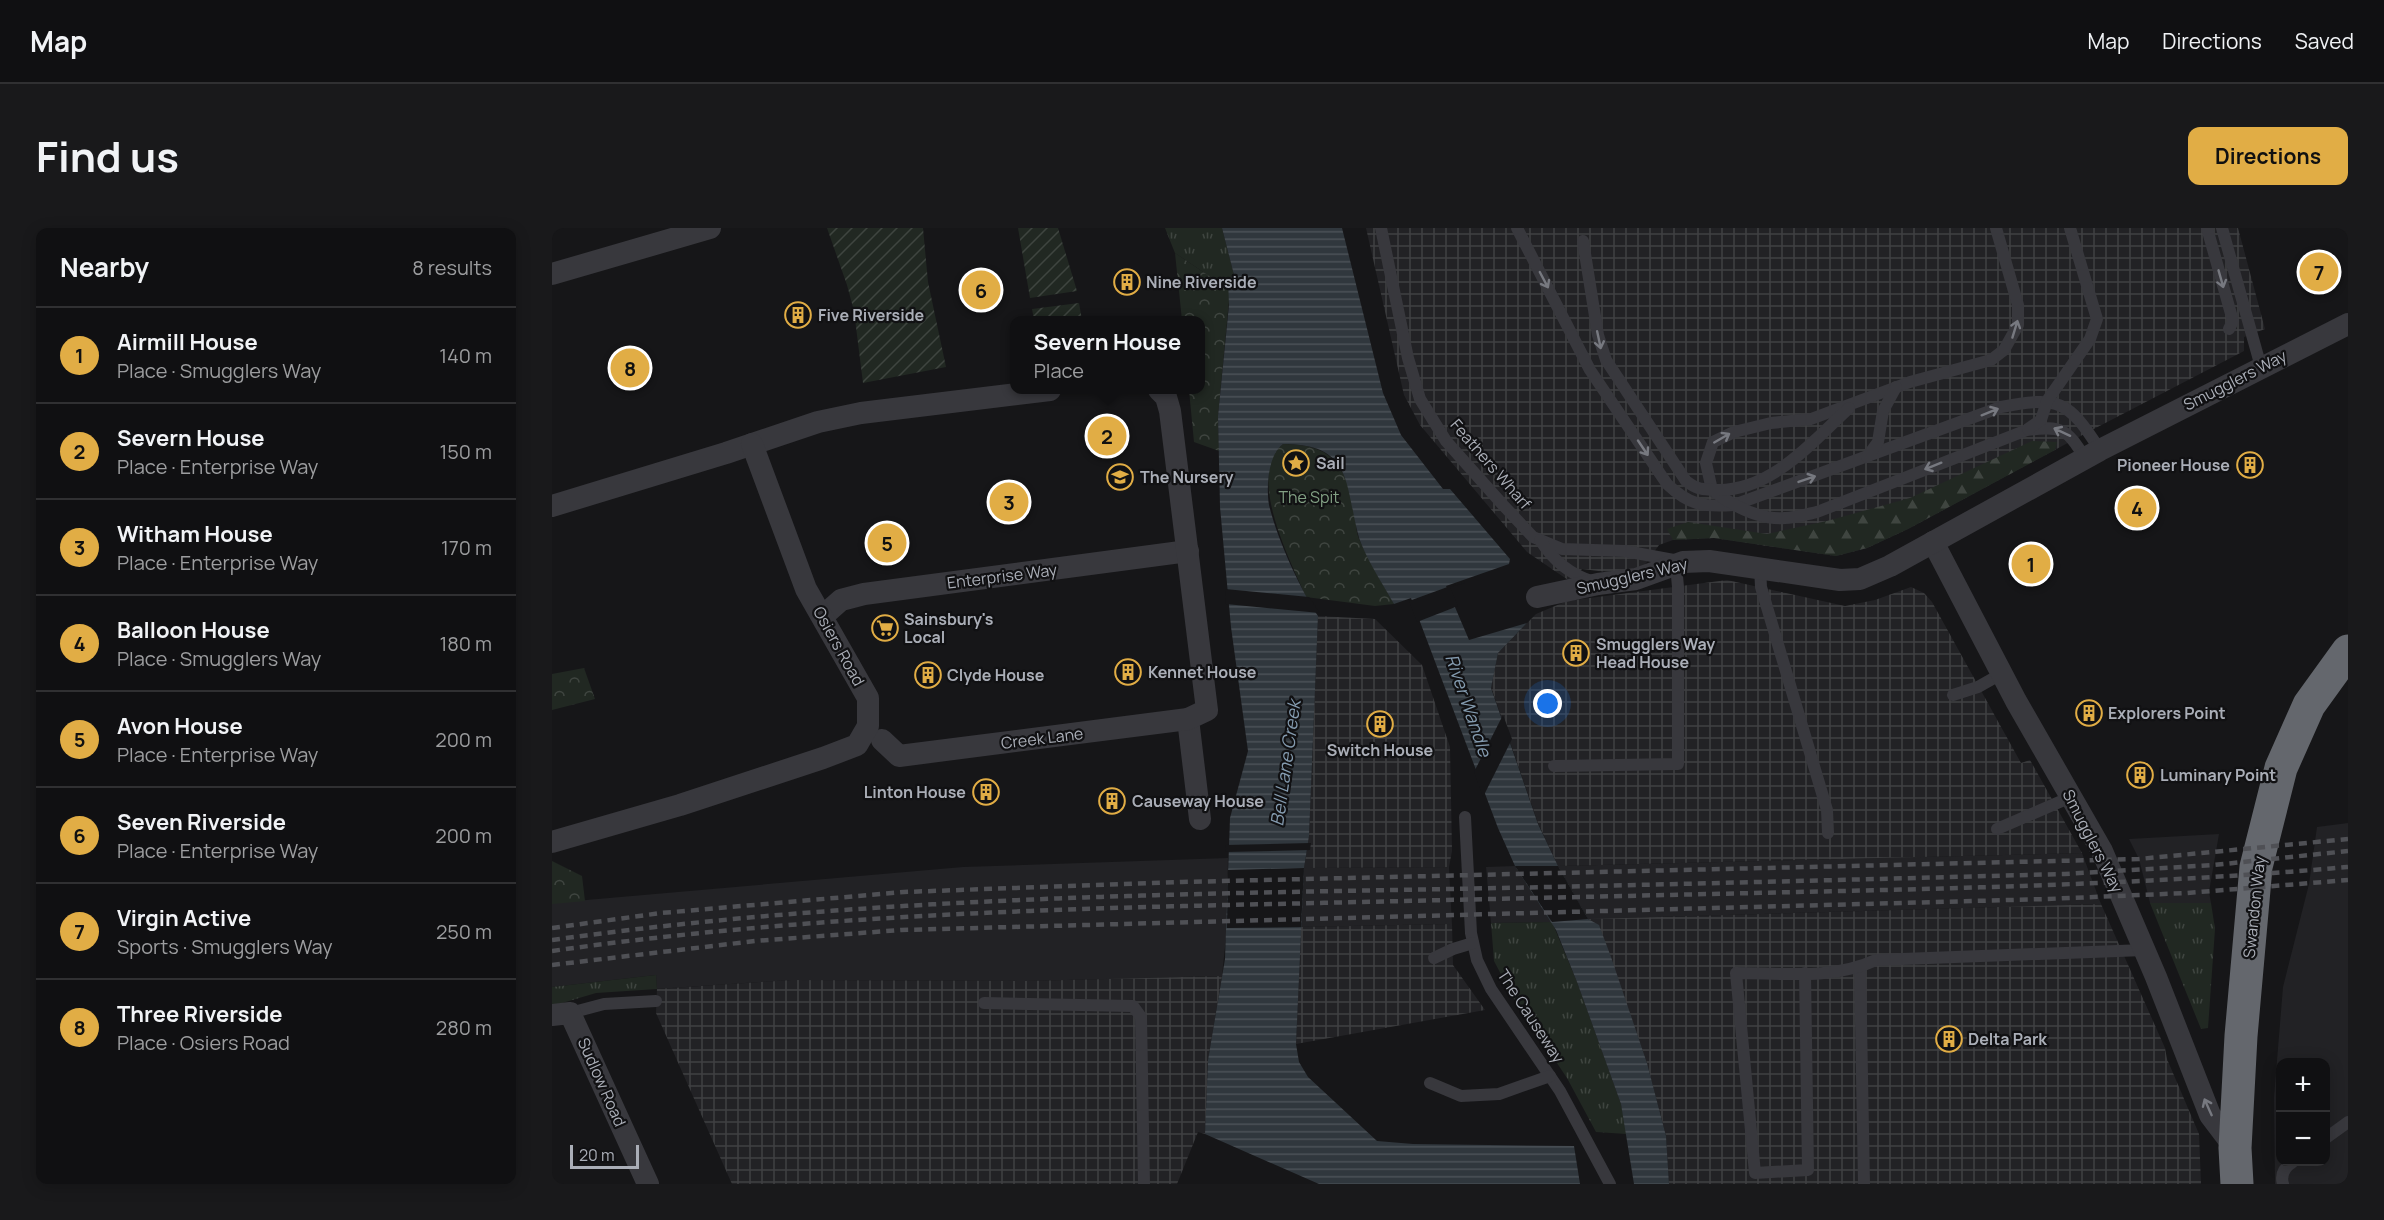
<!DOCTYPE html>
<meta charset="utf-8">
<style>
:root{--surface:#101012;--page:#19191b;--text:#f1f3f6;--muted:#9c9d9f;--line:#303032;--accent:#e1ad45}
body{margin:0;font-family:Manrope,sans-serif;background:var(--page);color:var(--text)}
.controls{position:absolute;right:18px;bottom:18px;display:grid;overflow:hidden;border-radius:12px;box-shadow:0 3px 15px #0003}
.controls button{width:54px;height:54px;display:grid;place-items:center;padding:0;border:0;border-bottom:2px solid var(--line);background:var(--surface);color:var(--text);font:30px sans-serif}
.scale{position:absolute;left:18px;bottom:15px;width:69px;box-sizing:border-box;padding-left:6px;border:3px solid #aaaeb7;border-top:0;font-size:16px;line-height:21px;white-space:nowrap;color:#aaaeb7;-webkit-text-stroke:4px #111113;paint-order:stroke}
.you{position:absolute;left:996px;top:476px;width:21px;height:21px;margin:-15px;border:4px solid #fff;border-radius:50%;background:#1a73e8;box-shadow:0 0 0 9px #1a73e833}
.badge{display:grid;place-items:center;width:39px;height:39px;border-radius:50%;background:var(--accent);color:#111;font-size:20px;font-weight:700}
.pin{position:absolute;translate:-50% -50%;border:3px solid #fff;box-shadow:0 2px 6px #0006}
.popup{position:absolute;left:458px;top:88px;width:195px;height:78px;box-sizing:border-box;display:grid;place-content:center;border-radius:12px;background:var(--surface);filter:drop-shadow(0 2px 4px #0005);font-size:20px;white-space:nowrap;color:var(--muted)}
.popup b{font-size:22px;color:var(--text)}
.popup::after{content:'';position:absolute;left:50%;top:100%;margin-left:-12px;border:12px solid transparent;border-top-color:var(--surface)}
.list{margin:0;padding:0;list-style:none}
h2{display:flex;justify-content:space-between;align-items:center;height:78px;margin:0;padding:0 24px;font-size:26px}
h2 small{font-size:20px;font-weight:400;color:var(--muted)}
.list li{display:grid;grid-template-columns:39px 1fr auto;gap:18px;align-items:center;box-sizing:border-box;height:96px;padding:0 24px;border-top:2px solid var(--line)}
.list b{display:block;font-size:22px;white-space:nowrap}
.list p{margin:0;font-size:20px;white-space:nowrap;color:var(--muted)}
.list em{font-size:20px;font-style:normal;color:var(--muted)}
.map{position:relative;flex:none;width:1796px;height:956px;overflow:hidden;border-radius:12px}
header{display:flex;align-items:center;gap:36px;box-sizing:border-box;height:84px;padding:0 30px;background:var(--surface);border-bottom:2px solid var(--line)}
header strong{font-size:28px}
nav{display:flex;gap:33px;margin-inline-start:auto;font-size:21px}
.intro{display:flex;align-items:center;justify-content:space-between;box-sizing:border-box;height:144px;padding:0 36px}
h1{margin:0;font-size:42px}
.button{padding:15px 27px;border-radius:12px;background:var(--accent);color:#111;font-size:21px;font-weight:700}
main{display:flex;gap:36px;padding:0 36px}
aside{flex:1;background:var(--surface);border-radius:12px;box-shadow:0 3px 15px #0003}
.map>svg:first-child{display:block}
</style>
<header>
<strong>Map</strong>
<nav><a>Map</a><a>Directions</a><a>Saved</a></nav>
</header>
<div class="intro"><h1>Find us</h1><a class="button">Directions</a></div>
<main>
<aside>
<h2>Nearby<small>8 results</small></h2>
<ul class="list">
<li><span class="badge">1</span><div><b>Airmill House</b><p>Place · Smugglers Way</p></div><em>140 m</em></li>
<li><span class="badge">2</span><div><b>Severn House</b><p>Place · Enterprise Way</p></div><em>150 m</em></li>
<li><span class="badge">3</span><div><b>Witham House</b><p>Place · Enterprise Way</p></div><em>170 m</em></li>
<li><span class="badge">4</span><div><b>Balloon House</b><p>Place · Smugglers Way</p></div><em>180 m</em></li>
<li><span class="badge">5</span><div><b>Avon House</b><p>Place · Enterprise Way</p></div><em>200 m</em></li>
<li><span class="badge">6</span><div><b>Seven Riverside</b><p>Place · Enterprise Way</p></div><em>200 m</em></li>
<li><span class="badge">7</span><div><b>Virgin Active</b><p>Sports · Smugglers Way</p></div><em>250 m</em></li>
<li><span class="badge">8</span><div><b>Three Riverside</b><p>Place · Osiers Road</p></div><em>280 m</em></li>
</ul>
</aside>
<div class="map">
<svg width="1796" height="956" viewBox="0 0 1796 956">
<defs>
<pattern id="industrial-grid" width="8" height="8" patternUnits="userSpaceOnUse" patternTransform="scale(1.5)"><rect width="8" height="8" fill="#222225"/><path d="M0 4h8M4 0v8" fill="none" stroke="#3f4042"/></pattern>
<pattern id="grass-tufts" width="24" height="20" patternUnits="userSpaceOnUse" patternTransform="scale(1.5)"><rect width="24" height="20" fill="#212822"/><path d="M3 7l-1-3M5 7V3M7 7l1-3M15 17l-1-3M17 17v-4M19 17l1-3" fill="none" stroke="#3f4540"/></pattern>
<pattern id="forest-firs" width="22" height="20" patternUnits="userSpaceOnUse" patternTransform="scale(1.5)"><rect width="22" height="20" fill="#212822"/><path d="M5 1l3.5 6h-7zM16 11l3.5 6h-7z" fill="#3f4540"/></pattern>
<pattern id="park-crowns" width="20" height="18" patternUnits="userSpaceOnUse" patternTransform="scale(1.5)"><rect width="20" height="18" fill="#212822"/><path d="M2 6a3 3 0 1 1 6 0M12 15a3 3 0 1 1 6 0" fill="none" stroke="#3f4540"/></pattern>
<pattern id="garden-furrows" width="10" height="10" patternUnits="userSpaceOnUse" patternTransform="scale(1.5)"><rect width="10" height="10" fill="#212822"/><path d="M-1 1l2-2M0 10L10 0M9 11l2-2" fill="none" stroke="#3f4540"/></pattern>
<pattern id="water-rules" width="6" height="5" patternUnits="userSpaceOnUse" patternTransform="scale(1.5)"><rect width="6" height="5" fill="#30373d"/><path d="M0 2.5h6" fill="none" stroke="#4b5157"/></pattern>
</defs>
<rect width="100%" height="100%" fill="#161618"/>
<g fill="#222225" fill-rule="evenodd">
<path d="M 1796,595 L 1796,956 L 1723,956 L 1722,869 L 1731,759 L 1757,656 L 1765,599 ZM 1728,834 L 1774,834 L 1774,934 L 1728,934 Z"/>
<polygon points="1667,606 1657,664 1659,675 1598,675 1587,631 1577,611"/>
<polygon points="1530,625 1549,676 1036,691 1006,638"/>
<polygon points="676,630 675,700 670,748 476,753 240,752 105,761 104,747 0,759 0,675 411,639"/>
<polygon points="963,638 1000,694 939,695 934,639"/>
<polygon points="897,639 900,696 749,699 752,640"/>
</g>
<g fill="url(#industrial-grid)">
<polygon points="814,0 1686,0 1713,101 1692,109 1692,123 1536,204 1356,301 1315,320 1284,328 1162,310 1121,312 1107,317 1092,338 1063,345 1030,341 1019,354 975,324 868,197 852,167"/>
<polygon points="1175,352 1293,378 1323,372 1359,359 1372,365 1380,374 1469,535 1478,532 1530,625 1006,638 986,595 939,459 946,425 984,386 1015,373"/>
<polygon points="766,388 823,391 870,437 898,519 900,623 897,639 752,640 757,608"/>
<polygon points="1549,676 1613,820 1615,831 1647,906 1649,956 1117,956 1114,908 1095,835 1047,698 1036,691"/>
<polygon points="900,696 901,737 933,782 744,816 749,699"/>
<polygon points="670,748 656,832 653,906 646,904 625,956 180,956 104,785 105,761 240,752 476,753"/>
</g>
<g fill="url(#grass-tufts)">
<polygon points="613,0 670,0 682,47 676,51 678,62 623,25"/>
<polygon points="1598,675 1659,675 1663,701 1656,800 1649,801"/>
<polygon points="1000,694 1025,754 1069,876 1075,906 1044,904 1015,850 962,771 942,733 939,695"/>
<polygon points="104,747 105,761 44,765 0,778 0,759"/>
</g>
<polygon fill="url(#forest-firs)" points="1480,213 1505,214 1503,222 1356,301 1315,320 1284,328 1162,310 1121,312 1115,301 1136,294 1215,306 1275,293 1358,270"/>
<g fill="url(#park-crowns)">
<polygon points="623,25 678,62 666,188 667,223 642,214 637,162 648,162 648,92 630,92"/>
<path d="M 731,216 C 778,216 793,235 802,279 C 804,289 803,301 807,311 C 817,333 830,355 842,376 L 823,378 L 754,369 C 739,334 693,246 731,216 Z"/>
<polygon points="32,440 43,471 0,482 0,446"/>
<polygon points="0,633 30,648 33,673 0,676"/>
</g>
<g fill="url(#garden-furrows)">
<polygon points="275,0 371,0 376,54 394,139 311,155 302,83 295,57"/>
<polygon points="466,0 506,0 525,63 478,70"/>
<polygon points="527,75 530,92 482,92 480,81"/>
</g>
<path fill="url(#water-rules)" d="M 670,0 L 790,0 L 831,165 L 849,207 L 891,261 L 898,261 L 958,331 L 957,336 L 894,358 L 917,412 L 975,395 L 946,425 L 939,460 L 986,596 L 1006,638 L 1036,691 L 1047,697 L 1059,729 L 1095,835 L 1114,908 L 1117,956 L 1082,956 L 1069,876 L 1025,754 L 1004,702 L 963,638 L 946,600 L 859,370 L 842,376 C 832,358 811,326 806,306 C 793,255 800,216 731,216 C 716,227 714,259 717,277 C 725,310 747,359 766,388 L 757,608 L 752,640 L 744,816 L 747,834 L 756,849 L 825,913 L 861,916 L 1022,918 L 1028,956 L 767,956 L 653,906 L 656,832 L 673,731 L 678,590 L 696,523 L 679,399 L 668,279 L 666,188 L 677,77 L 676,51 L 682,47 Z"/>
<g fill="#161618">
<polygon points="912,353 913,355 898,359 906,378 865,394 857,373"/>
<polygon points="673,361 757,369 768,385 674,376"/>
<polygon points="951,487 960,511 931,569 922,544"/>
<polygon points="759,615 758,622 673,624 674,617"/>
<polygon points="963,638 1006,638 1036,691 1000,694"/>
<polygon points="752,640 749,699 675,700 676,642"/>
</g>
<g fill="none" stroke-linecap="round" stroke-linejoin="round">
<g stroke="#38383d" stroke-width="12">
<polyline points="829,0 856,130 868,171 894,213 951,277 981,309 1010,321 1073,323 1127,333"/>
<path d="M 965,0 L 1038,142 L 1115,256 C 1138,278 1152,279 1182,277 L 1449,179 C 1507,168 1516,172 1548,222"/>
<path d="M 1444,0 L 1466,77 L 1466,97 L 1452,122 L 1439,132 L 1358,154 L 1259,191 L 1219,195 L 1182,204 L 1161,214 L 1154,235 L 1160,262 C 1181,278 1206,292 1233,290 C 1243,290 1255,286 1265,284 L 1475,202 C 1510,197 1515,201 1533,230"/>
<polyline points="1655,0 1681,93 1677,101"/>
<polyline points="1670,0 1709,139"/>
<path d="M 1031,13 L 1046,107 L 1054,132 L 1134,253 C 1146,262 1149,261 1163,262 C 1219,264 1260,214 1297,180"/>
<polyline points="1476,201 1489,192 1495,173 1538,111 1545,91 1518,0"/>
<polyline points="1315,229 1326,214 1331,183 1344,159"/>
<path d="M 988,312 C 1002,333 1017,346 1042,354"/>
<polyline points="1208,339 1209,359 1275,582 1276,605"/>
<polyline points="1401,467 1426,459 1449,446"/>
<polyline points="1002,538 1126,536 1126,359 1124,337"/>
<polyline points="913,589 919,705 925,732 939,761 1008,863 1058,956"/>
<polyline points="1445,601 1519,569"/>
<polyline points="882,730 901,721 921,715"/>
<polyline points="1308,739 1312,956"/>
<path d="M 1253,745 L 1256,942 L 1203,945 L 1184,745 C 1230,745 1281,752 1324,732 L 1592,722"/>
<polyline points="432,775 581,778 589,789 592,956"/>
<polyline points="18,785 52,776 104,773"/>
<polyline points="878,855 909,868 947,866 998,848"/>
<polyline points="1774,910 1796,894"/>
<path d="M 1731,956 C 1728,946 1733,939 1741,934"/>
</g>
<g stroke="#38383d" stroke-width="22">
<polyline points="0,46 158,0"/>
<polyline points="0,278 174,225 266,194 309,185 498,162"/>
<polyline points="1381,314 1464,473 1550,623 1604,749 1658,887 1683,920"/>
<polyline points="985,369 1046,356 1084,351 1131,334 1157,333 1288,352 1308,351 1338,338 1548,222 1796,96"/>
<polyline points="271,388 289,372 312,366 636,323"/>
<polyline points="636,491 648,591"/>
<polyline points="330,512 347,528 636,491 655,482 618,183 614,169 607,162"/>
<polyline points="0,614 128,577 271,530 305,517 316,498 316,470 254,361 200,216"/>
<polyline points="0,787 18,785 96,956"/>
</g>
<polyline stroke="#64676d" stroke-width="33" points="1685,956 1683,920 1689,808 1704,639 1729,540 1757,477 1796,423"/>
<g stroke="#4f5055" stroke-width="4.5" stroke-dasharray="8 6" stroke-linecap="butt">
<polyline points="0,700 109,685 352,664 630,654 1587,631 1796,611"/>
<path d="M 0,712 C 315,668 633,666 950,660 C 1137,656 1325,651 1513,646 L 1662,637 L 1796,623"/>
<path d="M 0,723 C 239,689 480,681 721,676 C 896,672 1071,668 1245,664 C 1429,660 1613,655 1796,639"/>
<polyline points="0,737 203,713 349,702 1495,671 1635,665 1796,652"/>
</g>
</g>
<defs><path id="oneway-shaft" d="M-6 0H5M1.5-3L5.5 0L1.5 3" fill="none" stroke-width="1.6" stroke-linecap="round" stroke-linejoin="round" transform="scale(1.5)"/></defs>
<g stroke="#777980">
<use href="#oneway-shaft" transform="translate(1669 51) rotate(74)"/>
<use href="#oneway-shaft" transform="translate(992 52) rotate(62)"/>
<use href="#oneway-shaft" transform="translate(1463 101) rotate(-73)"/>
<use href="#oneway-shaft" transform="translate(1047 112) rotate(78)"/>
<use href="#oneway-shaft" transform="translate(1438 184) rotate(-22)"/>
<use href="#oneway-shaft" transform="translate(1510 204) rotate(-155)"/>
<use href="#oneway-shaft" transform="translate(1170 210) rotate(-30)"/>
<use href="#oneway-shaft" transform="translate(1091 220) rotate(56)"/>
<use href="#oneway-shaft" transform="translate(1381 238) rotate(158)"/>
<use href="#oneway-shaft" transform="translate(1255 251) rotate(-19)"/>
<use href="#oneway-shaft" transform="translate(1656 879) rotate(-114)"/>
</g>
<defs>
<g id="building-ring" transform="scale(1.35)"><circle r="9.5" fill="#111113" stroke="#e1ad45" stroke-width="1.5"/><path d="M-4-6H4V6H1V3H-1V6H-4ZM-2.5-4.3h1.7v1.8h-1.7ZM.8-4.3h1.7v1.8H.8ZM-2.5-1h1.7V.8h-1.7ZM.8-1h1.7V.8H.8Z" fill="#e1ad45"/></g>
<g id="sight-ring" transform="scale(1.35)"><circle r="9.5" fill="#111113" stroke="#e1ad45" stroke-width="1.5"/><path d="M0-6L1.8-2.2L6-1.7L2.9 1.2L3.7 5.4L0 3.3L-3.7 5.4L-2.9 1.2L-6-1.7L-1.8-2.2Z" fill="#e1ad45"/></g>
<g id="school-ring" transform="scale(1.35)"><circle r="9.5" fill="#111113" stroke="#e1ad45" stroke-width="1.5"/><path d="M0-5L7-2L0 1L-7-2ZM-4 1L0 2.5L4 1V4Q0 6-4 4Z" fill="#e1ad45"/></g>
<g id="supermarket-ring" transform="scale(1.35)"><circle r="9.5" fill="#111113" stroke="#e1ad45" stroke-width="1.5"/><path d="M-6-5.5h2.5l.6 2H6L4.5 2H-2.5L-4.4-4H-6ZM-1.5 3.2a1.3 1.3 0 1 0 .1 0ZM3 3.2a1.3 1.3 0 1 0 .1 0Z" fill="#e1ad45"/></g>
</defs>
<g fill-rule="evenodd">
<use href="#building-ring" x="575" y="54"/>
<use href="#building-ring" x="246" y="87"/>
<use href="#sight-ring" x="744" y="235"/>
<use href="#building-ring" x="1698" y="237"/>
<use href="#school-ring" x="568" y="249"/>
<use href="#supermarket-ring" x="333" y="400"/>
<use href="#building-ring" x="1024" y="425"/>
<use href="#building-ring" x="576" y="444"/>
<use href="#building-ring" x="376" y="447"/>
<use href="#building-ring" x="1537" y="485"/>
<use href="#building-ring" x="828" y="496"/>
<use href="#building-ring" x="1588" y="547"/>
<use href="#building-ring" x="434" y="564"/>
<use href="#building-ring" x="560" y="573"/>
<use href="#building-ring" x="1397" y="811"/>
</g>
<g text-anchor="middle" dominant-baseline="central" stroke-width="4.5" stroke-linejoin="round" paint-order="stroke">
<g font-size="16" font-weight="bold" fill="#aaaeb7" stroke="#111113" text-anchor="start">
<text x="594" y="54">Nine Riverside</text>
<text x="266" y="87">Five Riverside</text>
<text x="764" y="235">Sail</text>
<text x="1678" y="237" text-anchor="end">Pioneer House</text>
<text x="588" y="249">The Nursery</text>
<text x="352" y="391">Sainsbury's<tspan x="352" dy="18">Local</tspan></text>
<text x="1044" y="416">Smugglers Way<tspan x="1044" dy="18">Head House</tspan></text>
<text x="596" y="444">Kennet House</text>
<text x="395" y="447">Clyde House</text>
<text x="1556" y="485">Explorers Point</text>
<text x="828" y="522" text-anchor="middle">Switch House</text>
<text x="1608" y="547">Luminary Point</text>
<text x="414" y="564" text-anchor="end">Linton House</text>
<text x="580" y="573">Causeway House</text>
<text x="1416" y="811">Delta Park</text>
</g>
<g font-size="16" fill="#aaaeb7" stroke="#111113">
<text transform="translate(1683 152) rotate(-27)">Smugglers Way</text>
<text transform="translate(939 236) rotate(49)">Feathers Wharf</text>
<text transform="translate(450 348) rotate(-7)">Enterprise Way</text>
<text transform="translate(1080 348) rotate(-13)">Smugglers Way</text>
<text transform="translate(287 418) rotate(61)">Osiers Road</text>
<text transform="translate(490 510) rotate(-7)">Creek Lane</text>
<text transform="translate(1541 613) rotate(63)">Smugglers Way</text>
<text transform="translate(1702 679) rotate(-84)">Swandon Way</text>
<text transform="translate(979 788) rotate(57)">The Causeway</text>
<text transform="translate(50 854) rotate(66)">Sudlow Road</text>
</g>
<g font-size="16" fill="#82a084" stroke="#111113">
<text x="757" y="269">The Spit</text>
</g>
<g font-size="18" font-style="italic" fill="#849baf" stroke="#111113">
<text transform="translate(917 477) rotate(71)">River Wandle</text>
<text transform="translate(733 535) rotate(-82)">Bell Lane Creek</text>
</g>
</g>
</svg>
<div class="controls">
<button>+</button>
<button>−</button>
</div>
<div class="scale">20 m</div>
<div class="you"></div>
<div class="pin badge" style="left:1479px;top:336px">1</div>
<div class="pin badge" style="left:555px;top:208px">2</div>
<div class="popup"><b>Severn House</b>Place</div>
<div class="pin badge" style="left:457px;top:274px">3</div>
<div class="pin badge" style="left:1585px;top:280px">4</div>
<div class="pin badge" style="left:335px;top:315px">5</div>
<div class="pin badge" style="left:429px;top:62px">6</div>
<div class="pin badge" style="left:1767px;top:44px">7</div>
<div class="pin badge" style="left:78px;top:140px">8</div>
</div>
</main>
